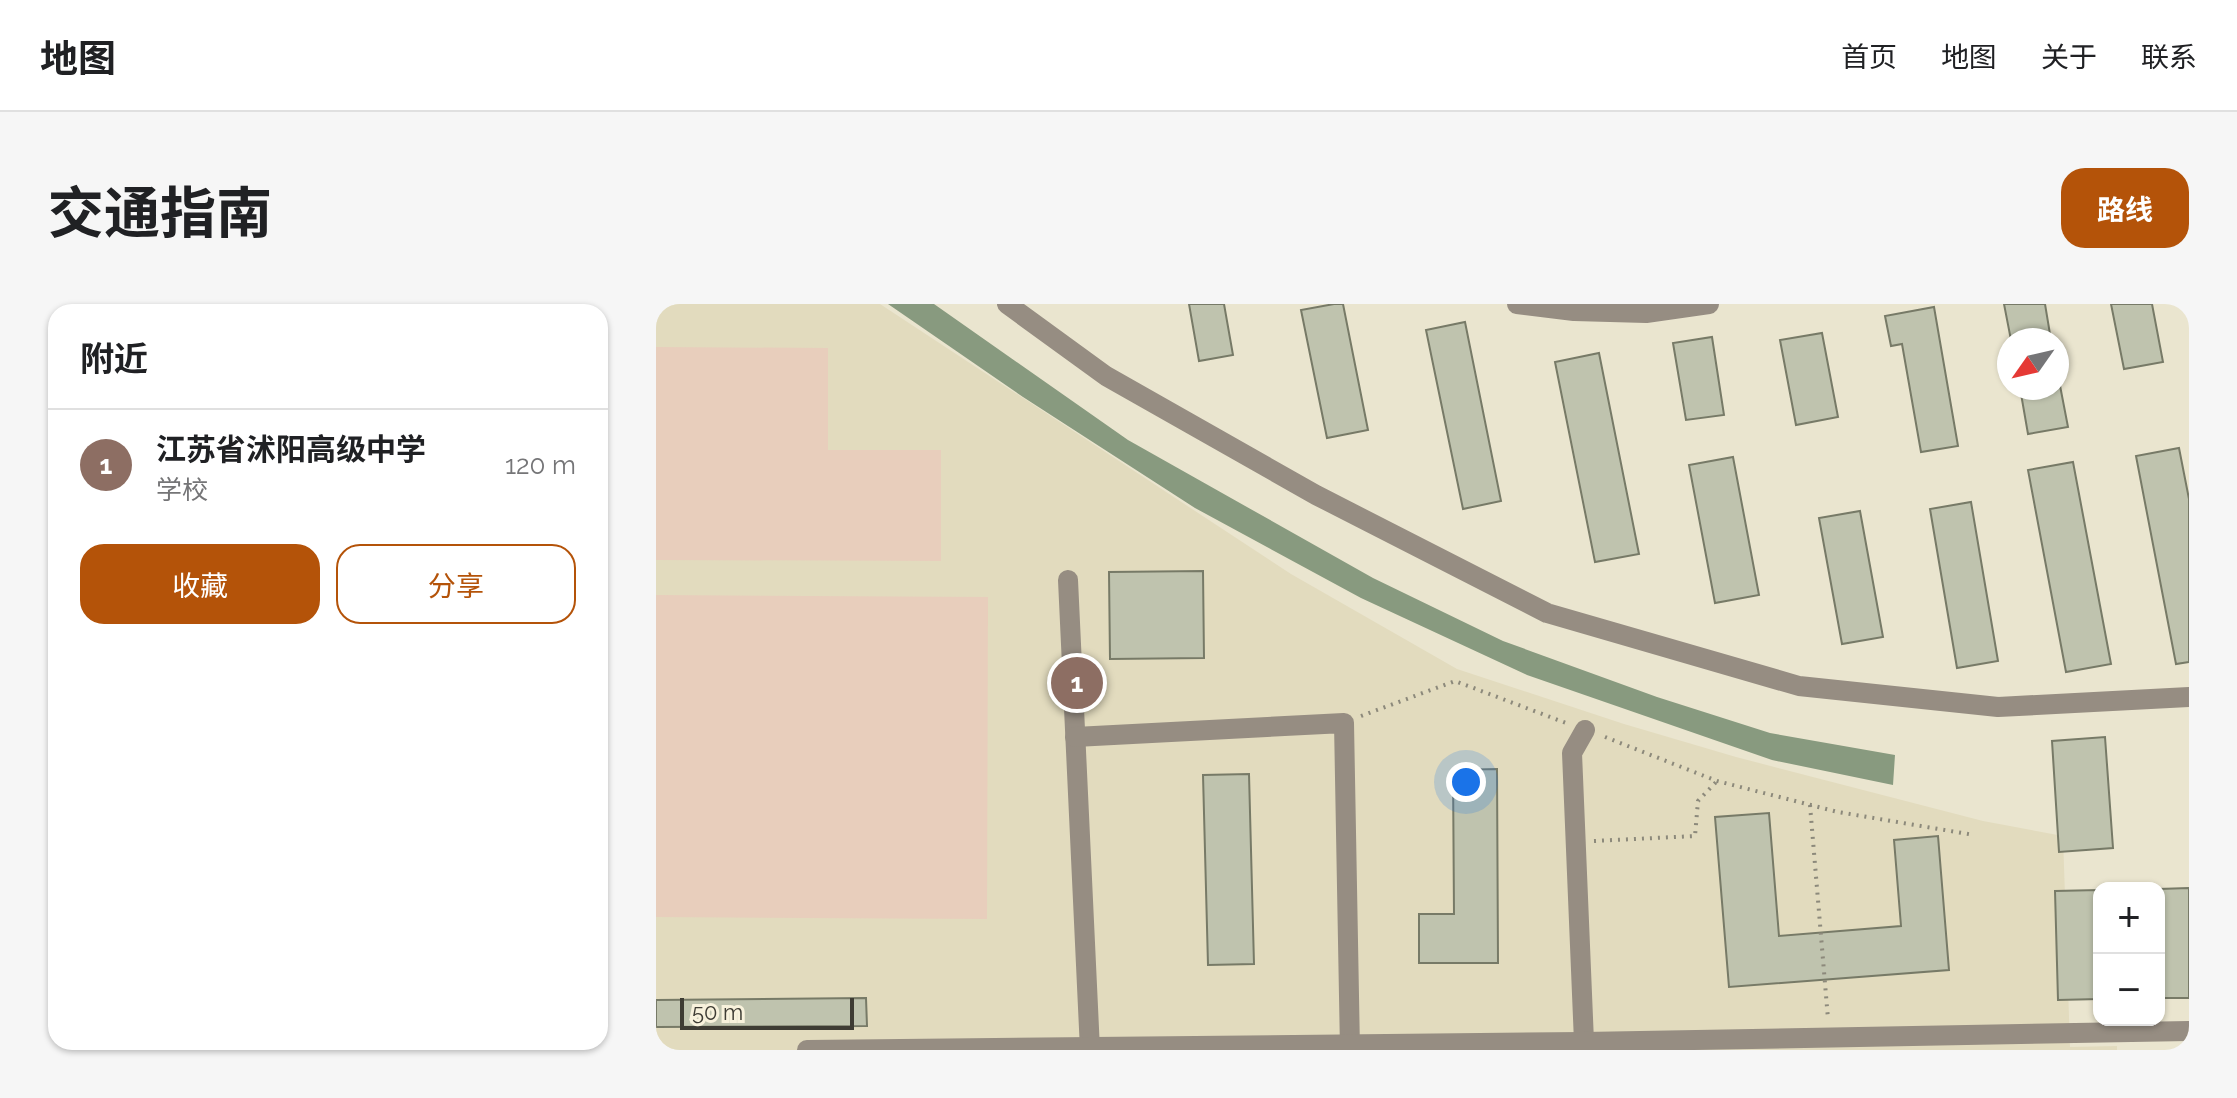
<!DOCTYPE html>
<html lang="zh">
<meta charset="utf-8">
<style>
:root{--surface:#fff;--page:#f6f6f6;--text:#202124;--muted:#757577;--line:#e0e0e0;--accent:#b45309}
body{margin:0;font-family:Raleway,"Noto Sans SC",sans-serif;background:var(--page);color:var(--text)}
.controls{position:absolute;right:24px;bottom:24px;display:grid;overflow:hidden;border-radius:16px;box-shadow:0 2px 6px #0004}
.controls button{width:72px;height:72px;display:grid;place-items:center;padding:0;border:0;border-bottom:2px solid var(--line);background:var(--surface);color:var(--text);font:40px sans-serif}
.compass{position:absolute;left:1341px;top:24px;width:72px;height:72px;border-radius:50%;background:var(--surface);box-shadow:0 2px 6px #0004;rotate:236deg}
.scale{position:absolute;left:24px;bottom:20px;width:174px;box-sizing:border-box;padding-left:8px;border:4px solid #3e3c34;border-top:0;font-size:22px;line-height:28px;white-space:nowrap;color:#3e3c34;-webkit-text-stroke:6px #f8f2dc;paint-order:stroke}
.you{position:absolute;left:810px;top:478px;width:28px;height:28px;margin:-20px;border:6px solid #fff;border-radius:50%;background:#1a73e8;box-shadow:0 0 0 12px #1a73e833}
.badge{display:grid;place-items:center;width:52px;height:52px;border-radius:50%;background:var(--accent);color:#fff;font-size:26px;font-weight:700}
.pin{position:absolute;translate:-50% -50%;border:4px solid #fff;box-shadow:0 2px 8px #0006}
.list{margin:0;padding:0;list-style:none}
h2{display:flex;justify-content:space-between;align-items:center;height:104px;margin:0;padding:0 32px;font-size:34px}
h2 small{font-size:26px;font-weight:400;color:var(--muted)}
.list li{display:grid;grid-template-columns:52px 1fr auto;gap:24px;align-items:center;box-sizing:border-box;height:112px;padding:0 32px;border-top:2px solid var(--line)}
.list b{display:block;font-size:30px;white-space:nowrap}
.list p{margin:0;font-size:26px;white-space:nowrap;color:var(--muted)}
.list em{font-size:26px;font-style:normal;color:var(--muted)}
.actions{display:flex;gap:16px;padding:24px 32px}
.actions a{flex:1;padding:18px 0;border:2px solid var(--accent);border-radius:24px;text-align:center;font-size:28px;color:var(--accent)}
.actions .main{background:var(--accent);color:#fff}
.map{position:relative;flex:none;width:1533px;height:746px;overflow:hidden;border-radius:24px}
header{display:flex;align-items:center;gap:48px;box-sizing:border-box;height:112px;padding:0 40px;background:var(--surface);border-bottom:2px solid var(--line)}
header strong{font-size:38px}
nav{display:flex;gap:44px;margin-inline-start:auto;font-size:28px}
.intro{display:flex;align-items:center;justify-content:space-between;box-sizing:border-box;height:192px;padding:0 48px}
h1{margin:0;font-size:56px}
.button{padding:20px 36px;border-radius:24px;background:var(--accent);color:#fff;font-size:28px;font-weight:700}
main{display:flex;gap:48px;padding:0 48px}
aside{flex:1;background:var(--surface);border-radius:24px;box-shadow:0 2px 6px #0004}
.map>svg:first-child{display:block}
</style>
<header>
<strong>地图</strong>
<nav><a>首页</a><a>地图</a><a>关于</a><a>联系</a></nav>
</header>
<div class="intro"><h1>交通指南</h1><a class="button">路线</a></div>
<main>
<aside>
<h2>附近<small></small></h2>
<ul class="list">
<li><span class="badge" style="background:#8d6e63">1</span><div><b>江苏省沭阳高级中学</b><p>学校</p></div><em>120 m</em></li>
</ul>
<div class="actions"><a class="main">收藏</a><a>分享</a></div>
</aside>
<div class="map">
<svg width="1533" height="746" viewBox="0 0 1533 746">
<rect width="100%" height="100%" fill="#eae5cf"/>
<polygon fill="#e2dbbe" points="0,0 224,0 635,270 801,365 968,420 1080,453 1327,517 1407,532 1414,743 1461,742 1461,746 0,746"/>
<g fill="#e8cebc">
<polygon points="0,43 172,44 172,146 285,146 285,257 0,256"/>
<polygon points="0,291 332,293 331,615 0,613"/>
</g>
<polygon fill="#889a7f" points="232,0 278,0 472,136 717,274 847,337 1001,393 1114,429 1239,451 1237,481 1116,456 871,371 705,294 539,204 367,93"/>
<g fill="#bfc3ae" stroke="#777a67" stroke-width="2">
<polygon points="533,0 568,0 577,51 543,57"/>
<polygon points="678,0 687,0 712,126 671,134 645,6"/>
<polygon points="1348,0 1389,0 1395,36 1355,36"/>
<polygon points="1455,0 1496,0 1507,58 1468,65"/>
<polygon points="1278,3 1302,142 1265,148 1246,40 1235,42 1229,12"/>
<polygon points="809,18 845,197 807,205 770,26"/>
<polygon points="1166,29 1182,113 1140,121 1124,36"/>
<polygon points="1056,33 1068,111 1030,116 1017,39"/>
<polygon points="943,49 983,250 939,258 899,58"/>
<polygon points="1401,66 1412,123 1372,130 1364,84 1401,84"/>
<polygon points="1523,144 1533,195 1533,358 1520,360 1480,152"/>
<polygon points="1077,153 1103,291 1059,299 1033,161"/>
<polygon points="1417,158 1455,360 1410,368 1372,166"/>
<polygon points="1315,198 1342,357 1301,364 1274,205"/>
<polygon points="1204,207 1227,333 1186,340 1163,214"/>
<polygon points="547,267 548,354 454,355 453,268"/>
<polygon points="1449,433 1457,544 1403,548 1396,437"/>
<polygon points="841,465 842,659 763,659 763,610 798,610 797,466"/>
<polygon points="593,470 598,660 552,661 547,471"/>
<polygon points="1113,509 1123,632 1245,622 1238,536 1282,532 1293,666 1073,683 1059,513"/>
<polygon points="1533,584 1533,694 1503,694 1503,585"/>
<polygon points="1443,586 1443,695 1402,696 1399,587"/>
<polygon points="210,694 211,722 0,723 0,696"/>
</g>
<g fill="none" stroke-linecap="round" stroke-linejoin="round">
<g stroke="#8c897b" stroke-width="4" stroke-dasharray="2 6" stroke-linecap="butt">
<polyline points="705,412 799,377 910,419"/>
<polyline points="949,433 1061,477 1182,508 1318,531"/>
<polyline points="1154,501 1172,715"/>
<polyline points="938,537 1039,532 1042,497 1061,477"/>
</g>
<g stroke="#968d82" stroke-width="20">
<polyline points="351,0 450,72 660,191 891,309 1143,382 1342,403 1533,393"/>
<polyline points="861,0 918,7 990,9 1053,0"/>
<polyline points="412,276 434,746"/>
<polyline points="929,426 916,449 928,738 936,746"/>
<polyline points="419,433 688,419 694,746"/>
<polyline points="151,746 928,738 1533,727"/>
</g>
</g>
</svg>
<div class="controls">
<button>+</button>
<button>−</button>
</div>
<svg class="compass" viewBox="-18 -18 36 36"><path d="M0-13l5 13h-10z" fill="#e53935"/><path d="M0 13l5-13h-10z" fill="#757577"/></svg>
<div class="scale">50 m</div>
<div class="you"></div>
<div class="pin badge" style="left:421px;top:379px;background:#8d6e63">1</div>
</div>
</main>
